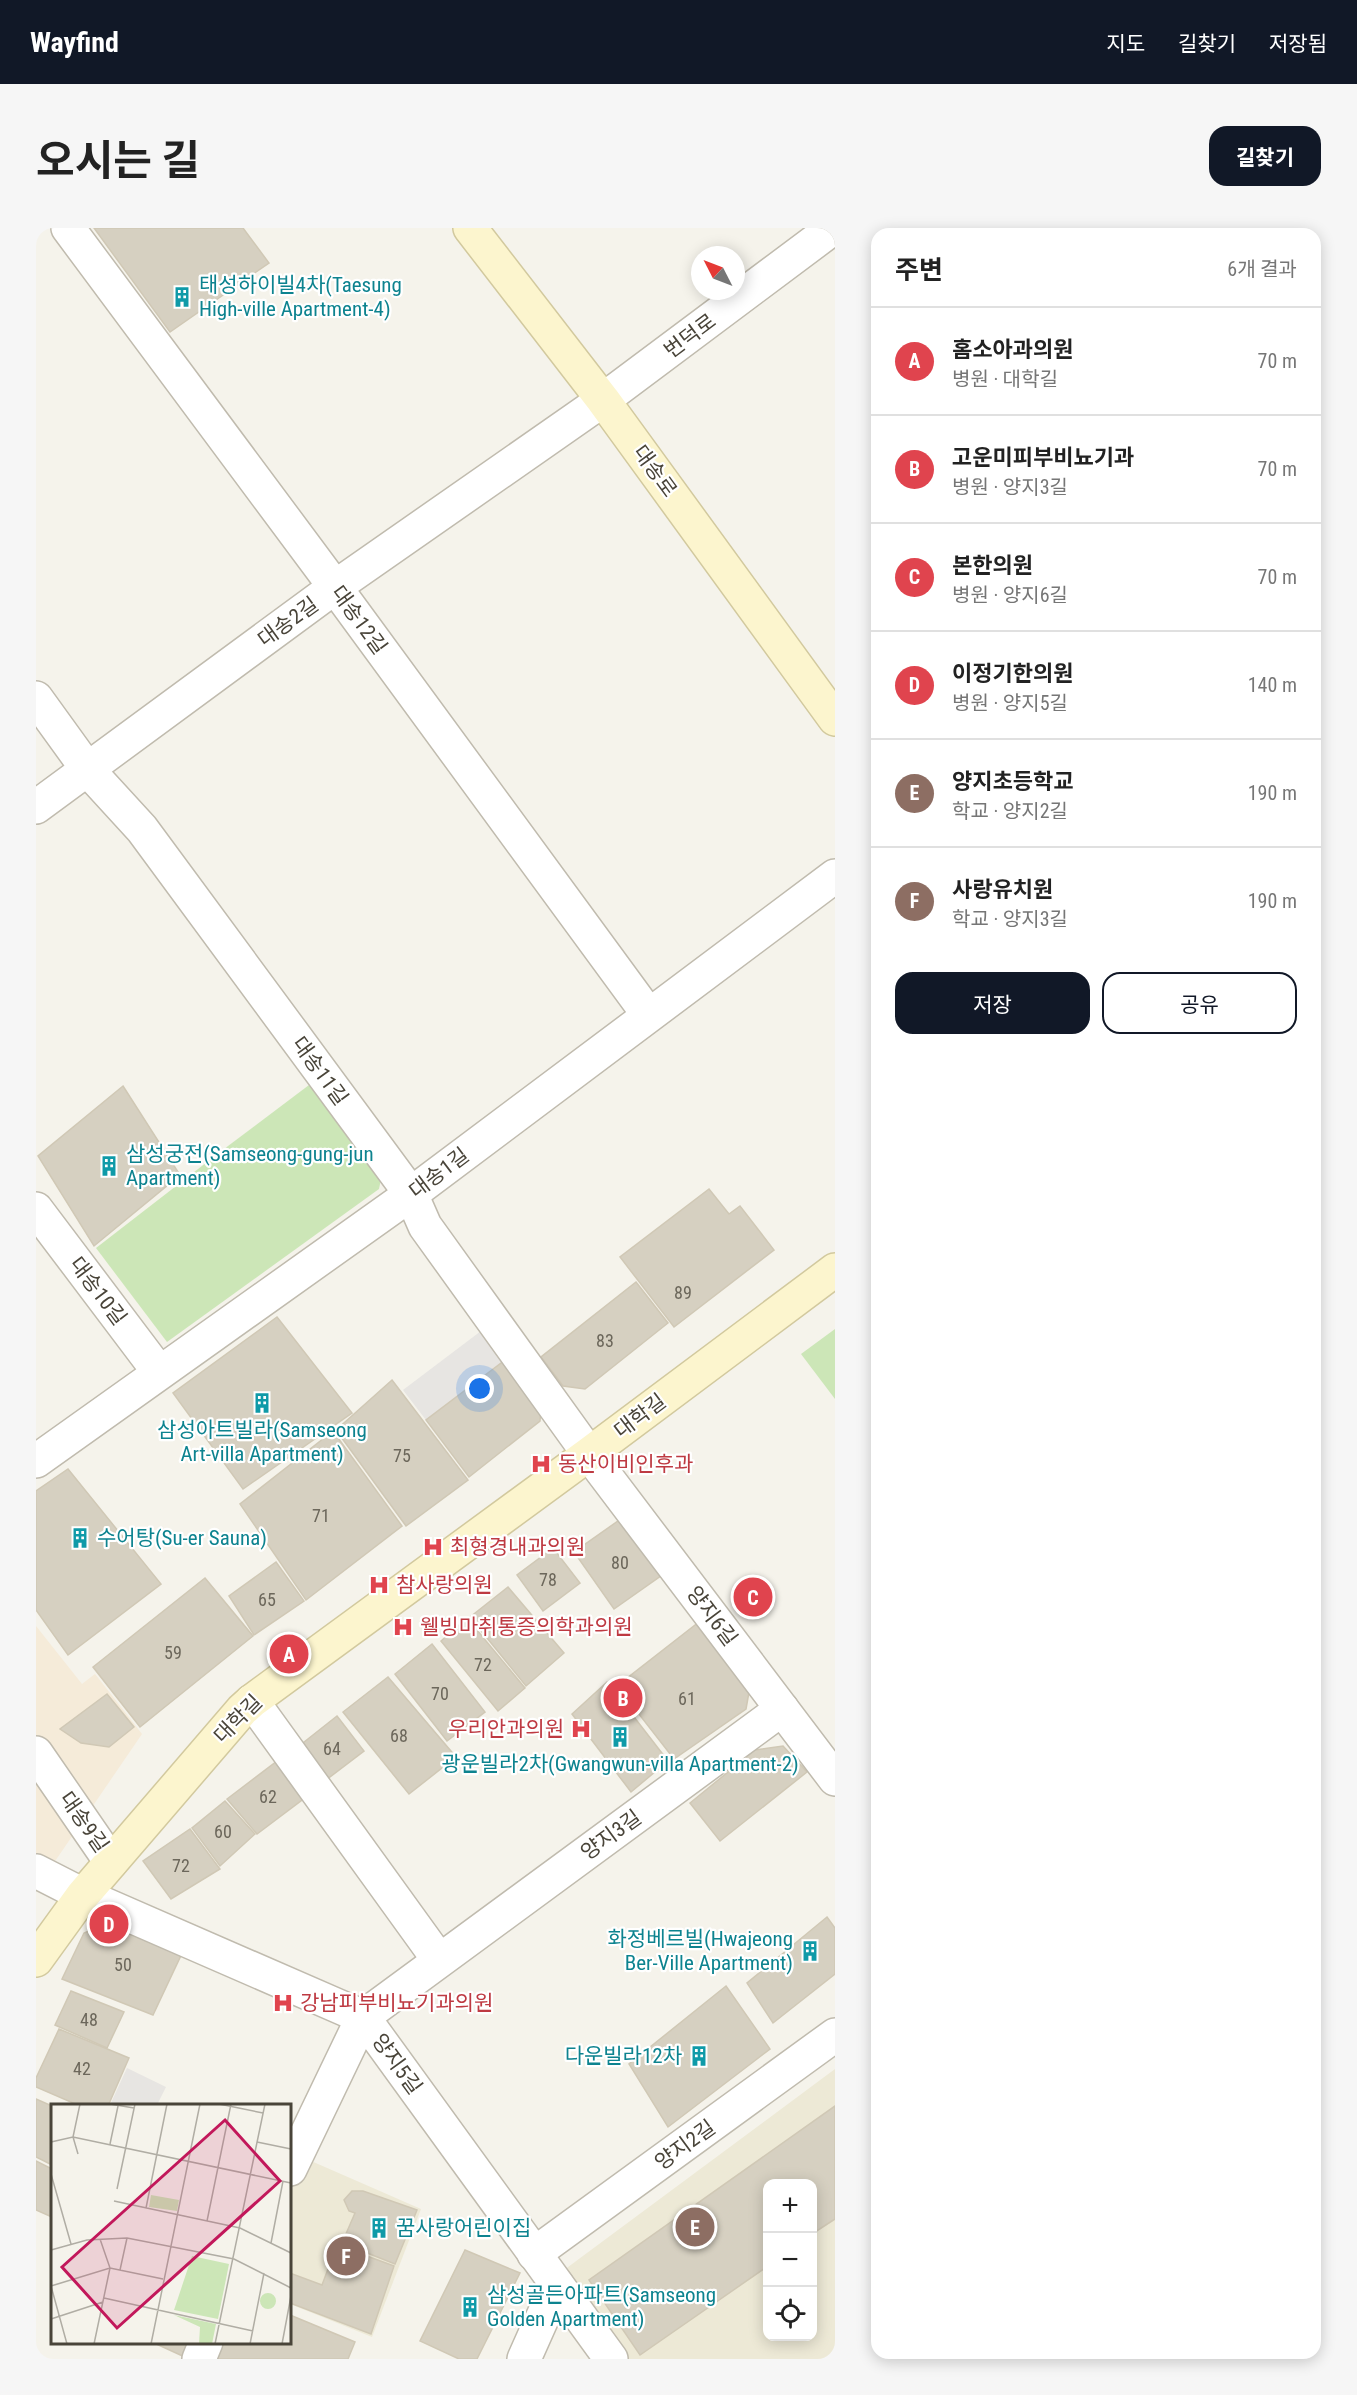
<!DOCTYPE html>
<html lang="ko">
<meta charset="utf-8">
<style>
:root{--surface:#fff;--page:#f6f6f6;--text:#222;--muted:#767676;--line:#e0e0e0;--accent:#111827}
body{margin:0;font-family:"Roboto Condensed","Noto Sans KR",sans-serif;background:var(--page);color:var(--text)}
.controls{position:absolute;right:18px;bottom:18px;display:grid;overflow:hidden;border-radius:12px;box-shadow:0 3px 15px #0003}
.controls button{width:54px;height:54px;display:grid;place-items:center;padding:0;border:0;border-bottom:2px solid var(--line);background:var(--surface);color:var(--text);font:30px sans-serif}
.compass{position:absolute;left:655px;top:18px;width:54px;height:54px;border-radius:50%;background:var(--surface);box-shadow:0 3px 15px #0003;rotate:312deg}
.you{position:absolute;left:444px;top:1161px;width:21px;height:21px;margin:-15px;border:4px solid #fff;border-radius:50%;background:#1a73e8;box-shadow:0 0 0 9px #1a73e833}
.badge{display:grid;place-items:center;width:39px;height:39px;border-radius:50%;background:var(--accent);color:#fff;font-size:20px;font-weight:700}
.pin{position:absolute;translate:-50% -50%;border:3px solid #fff;box-shadow:0 2px 6px #0006}
.list{margin:0;padding:0;list-style:none}
h2{display:flex;justify-content:space-between;align-items:center;height:78px;margin:0;padding:0 24px;font-size:26px}
h2 small{font-size:20px;font-weight:400;color:var(--muted)}
.list li{display:grid;grid-template-columns:39px 1fr auto;gap:18px;align-items:center;box-sizing:border-box;height:108px;padding:0 24px;border-top:2px solid var(--line)}
.list b{display:block;font-size:22px;white-space:nowrap}
.list p{margin:0;font-size:20px;white-space:nowrap;color:var(--muted)}
.list em{font-size:20px;font-style:normal;color:var(--muted)}
.actions{display:flex;gap:12px;padding:18px 24px}
.actions a{flex:1;padding:14px 0;border:2px solid var(--accent);border-radius:18px;text-align:center;font-size:21px;color:var(--accent)}
.actions .main{background:var(--accent);color:#fff}
.icon{flex:none;width:33px;height:33px;fill:none;stroke:currentColor;stroke-width:2;stroke-linecap:round;stroke-linejoin:round}
.map{position:relative;flex:none;width:799px;height:2131px;overflow:hidden;border-radius:18px}
header{display:flex;align-items:center;gap:36px;box-sizing:border-box;height:84px;padding:0 30px;background:var(--accent);color:#fff}
header strong{font-size:28px}
nav{display:flex;gap:33px;margin-inline-start:auto;font-size:21px}
.intro{display:flex;align-items:center;justify-content:space-between;box-sizing:border-box;height:144px;padding:0 36px}
h1{margin:0;font-size:42px}
.button{padding:15px 27px;border-radius:18px;background:var(--accent);color:#fff;font-size:21px;font-weight:700}
main{display:flex;gap:36px;padding:0 36px}
aside{flex:1;background:var(--surface);border-radius:18px;box-shadow:0 3px 15px #0003}
.map>svg:first-child{display:block}
</style>
<header>
<strong>Wayfind</strong>
<nav><a>지도</a><a>길찾기</a><a>저장됨</a></nav>
</header>
<div class="intro"><h1>오시는 길</h1><a class="button">길찾기</a></div>
<main>
<div class="map">
<svg width="799" height="2131" viewBox="0 0 799 2131">
<rect width="100%" height="100%" fill="#f5f3eb"/>
<polygon fill="#f5ebd9" points="0,1398 46,1456 59,1446 106,1506 0,1661"/>
<g fill="#ede9d6" fill-rule="evenodd">
<path d="M 799,1841 L 799,2131 L 590,2131 L 528,2042 ZM 732,1956 L 776,1956 L 776,2108 L 732,2108 Z"/>
<polygon points="266,1929 385,1981 336,2109 254,2076 254,1955"/>
</g>
<g fill="#cce6b7">
<polygon points="277,854 347,941 343,961 131,1114 60,1020 184,924"/>
<polygon points="799,1101 799,1171 765,1126"/>
</g>
<g fill="#e7e5e2">
<polygon points="449,1100 473,1129 390,1192 367,1162"/>
<polygon points="91,1840 130,1859 121,1877 74,1877"/>
</g>
<g fill="#d6d0c1" stroke="#d0c8b5" stroke-width="1.5">
<polygon points="58,0 207,0 233,35 134,104"/>
<polygon points="87,858 144,947 58,1018 2,928"/>
<polygon points="673,961 693,986 704,978 738,1022 638,1099 584,1029"/>
<polygon points="600,1054 632,1095 549,1161 527,1158 505,1129"/>
<polygon points="241,1089 316,1185 207,1261 137,1165"/>
<polygon points="473,1129 506,1169 504,1193 433,1249 390,1192"/>
<polygon points="356,1152 432,1252 370,1298 300,1202"/>
<polygon points="297,1203 366,1298 270,1372 204,1276"/>
<polygon points="32,1241 125,1356 32,1427 0,1382 0,1263"/>
<polygon points="589,1288 629,1345 578,1381 538,1324"/>
<polygon points="517,1320 544,1355 507,1383 481,1347"/>
<polygon points="240,1334 268,1373 218,1407 193,1368"/>
<polygon points="169,1350 217,1408 104,1499 57,1439"/>
<polygon points="472,1359 528,1425 490,1458 434,1389"/>
<polygon points="431,1390 489,1460 462,1483 405,1413"/>
<polygon points="668,1390 715,1453 710,1481 638,1531 581,1458"/>
<polygon points="396,1416 449,1484 411,1513 359,1446"/>
<polygon points="352,1449 420,1529 373,1566 307,1484"/>
<polygon points="571,1454 632,1533 595,1564 536,1486"/>
<polygon points="71,1466 98,1499 73,1519 45,1515 24,1501"/>
<polygon points="301,1488 328,1523 290,1552 263,1518"/>
<polygon points="747,1518 771,1544 684,1613 654,1575 719,1522"/>
<polygon points="245,1530 274,1566 221,1606 191,1571"/>
<polygon points="189,1573 219,1606 184,1638 156,1600"/>
<polygon points="154,1601 184,1641 135,1671 107,1633"/>
<polygon points="791,1689 799,1700 799,1746 737,1795 711,1755"/>
<polygon points="83,1690 148,1721 117,1787 26,1751 48,1705"/>
<polygon points="690,1758 734,1821 632,1899 593,1836"/>
<polygon points="35,1763 88,1784 71,1820 19,1797"/>
<polygon points="23,1801 93,1830 72,1878 44,1878 0,1859 0,1850"/>
<polygon points="0,1871 16,1878 16,1937 0,1929"/>
<polygon points="799,1878 799,1991 776,2006 776,1956 732,1956 732,2038 604,2127 553,2052"/>
<polygon points="0,1933 16,1941 16,1989 0,1982"/>
<polygon points="316,1963 327,1963 381,1982 359,2036 306,2015 319,1985 313,1983 308,1972"/>
<polygon points="301,2017 358,2038 335,2106 254,2075 254,2045 286,2057"/>
<polygon points="429,2022 484,2045 441,2131 423,2131 384,2113"/>
<polygon points="254,2087 319,2114 312,2131 176,2131 184,2114 254,2114"/>
<polygon points="116,2114 166,2114 153,2131"/>
</g>
<g fill="none" stroke-linecap="round" stroke-linejoin="round">
<g stroke="#c0bbae" stroke-width="36">
<g id="street">
<polyline points="32,0 299,359 612,786"/>
<polyline points="0,470 52,542 106,601 375,966 389,998 553,1226 799,1551"/>
<polyline points="0,579 299,359 567,172 797,0"/>
<polyline points="0,981 123,1144"/>
<polyline points="0,1233 375,966 799,648"/>
<polyline points="216,1473 403,1732"/>
<polyline points="0,1525 75,1634"/>
<polyline points="0,1643 47,1667 327,1789 575,2131"/>
<polyline points="254,1941 327,1789 746,1481"/>
<polyline points="498,2026 799,1807"/>
<polyline points="163,2131 170,2114"/>
<polyline points="488,2131 521,2057"/>
</g>
</g>
<g stroke="#d2c99e" stroke-width="36">
<g id="secondary">
<polyline points="434,0 567,172 799,491"/>
<polyline points="0,1732 47,1667 206,1482 216,1473 553,1226 799,1042"/>
</g>
</g>
<use href="#street" stroke="#fff" stroke-width="33"/>
<use href="#secondary" stroke="#fcf5ce" stroke-width="33"/>
</g>
<defs>
<g id="building-bare" transform="scale(1.62)"><path d="M-4-6H4V6H1V3H-1V6H-4ZM-2.5-4.3h1.7v1.8h-1.7ZM.8-4.3h1.7v1.8H.8ZM-2.5-1h1.7V.8h-1.7ZM.8-1h1.7V.8H.8Z" fill="#0f9aa8" stroke="#fff" stroke-width="2.5" paint-order="stroke"/></g>
<g id="hospital-bare" transform="scale(1.62)"><path d="M-5-5h3v3.5h4V-5h3V5h-3V1.5h-4V5h-3Z" fill="#e0444e" stroke="#fff" stroke-width="2.5" paint-order="stroke"/></g>
</defs>
<g fill-rule="evenodd">
<use href="#building-bare" x="146" y="69"/>
<use href="#building-bare" x="73" y="938"/>
<use href="#building-bare" x="226" y="1175"/>
<use href="#hospital-bare" x="505" y="1236"/>
<use href="#building-bare" x="44" y="1310"/>
<use href="#hospital-bare" x="397" y="1319"/>
<use href="#hospital-bare" x="343" y="1357"/>
<use href="#hospital-bare" x="367" y="1399"/>
<use href="#hospital-bare" x="545" y="1501"/>
<use href="#building-bare" x="584" y="1509"/>
<use href="#building-bare" x="774" y="1723"/>
<use href="#hospital-bare" x="247" y="1775"/>
<use href="#building-bare" x="663" y="1828"/>
<use href="#building-bare" x="343" y="2000"/>
<use href="#building-bare" x="434" y="2079"/>
</g>
<g text-anchor="middle" dominant-baseline="central" stroke-width="4.5" stroke-linejoin="round" paint-order="stroke">
<g font-size="18" fill="#6c675b">
<text x="647" y="1064">89</text>
<text x="569" y="1112">83</text>
<text x="366" y="1227">75</text>
<text x="285" y="1287">71</text>
<text x="584" y="1334">80</text>
<text x="512" y="1351">78</text>
<text x="231" y="1371">65</text>
<text x="137" y="1424">59</text>
<text x="447" y="1436">72</text>
<text x="404" y="1465">70</text>
<text x="651" y="1470">61</text>
<text x="363" y="1507">68</text>
<text x="296" y="1520">64</text>
<text x="232" y="1568">62</text>
<text x="187" y="1603">60</text>
<text x="145" y="1637">72</text>
<text x="87" y="1736">50</text>
<text x="53" y="1791">48</text>
<text x="46" y="1840">42</text>
</g>
<g font-size="21" fill="#0d838f" stroke="#fff" text-anchor="start">
<text x="163" y="57">태성하이빌4차(Taesung<tspan x="163" dy="24">High-ville Apartment-4)</tspan></text>
<text x="90" y="926">삼성궁전(Samseong-gung-jun<tspan x="90" dy="24">Apartment)</tspan></text>
<text x="226" y="1202" text-anchor="middle">삼성아트빌라(Samseong<tspan x="226" dy="24">Art-villa Apartment)</tspan></text>
<text x="61" y="1310">수어탕(Su-er Sauna)</text>
<text x="584" y="1536" text-anchor="middle">광운빌라2차(Gwangwun-villa Apartment-2)</text>
<text x="757" y="1711" text-anchor="end">화정베르빌(Hwajeong<tspan x="757" dy="24">Ber-Ville Apartment)</tspan></text>
<text x="646" y="1828" text-anchor="end">다운빌라12차</text>
<text x="360" y="2000">꿈사랑어린이집</text>
<text x="451" y="2067">삼성골든아파트(Samseong<tspan x="451" dy="24">Golden Apartment)</tspan></text>
</g>
<g font-size="21" fill="#494439" stroke="#fff">
<text transform="translate(654 108) rotate(-37)">번덕로</text>
<text transform="translate(619 243) rotate(54)">대송로</text>
<text transform="translate(323 392) rotate(54)">대송12길</text>
<text transform="translate(252 394) rotate(-36)">대송2길</text>
<text transform="translate(284 843) rotate(54)">대송11길</text>
<text transform="translate(403 945) rotate(-37)">대송1길</text>
<text transform="translate(62 1063) rotate(53)">대송10길</text>
<text transform="translate(604 1188) rotate(-37)">대학길</text>
<text transform="translate(676 1388) rotate(53)">양지6길</text>
<text transform="translate(202 1491) rotate(-45)">대학길</text>
<text transform="translate(48 1594) rotate(55)">대송9길</text>
<text transform="translate(575 1607) rotate(-36)">양지3길</text>
<text transform="translate(361 1836) rotate(54)">양지5길</text>
<text transform="translate(649 1917) rotate(-36)">양지2길</text>
</g>
<g font-size="21" fill="#be3a42" stroke="#fff" text-anchor="start">
<text x="522" y="1236">동산이비인후과</text>
<text x="414" y="1319">최형경내과의원</text>
<text x="360" y="1357">참사랑의원</text>
<text x="384" y="1399">웰빙마취통증의학과의원</text>
<text x="528" y="1501" text-anchor="end">우리안과의원</text>
<text x="264" y="1775">강남피부비뇨기과의원</text>
</g>
</g>
<g transform="translate(15 1876)">
<rect width="240" height="240" fill="#f5f3eb"/>
<path d="M 100,91 L 128,96 L 126,107 L 98,103 ZM 141,152 L 178,160 L 167,215 L 123,206 ZM209 197a8 8 0 1 1 16 0a8 8 0 1 1-16 0ZM 123,211 L 165,220 L 161,240 L 148,240 L 149,223 Z" fill="#cce6b7"/>
<path fill="none" stroke="#b0ada4" stroke-width="1.5" d="M 59,0 L 83,4M 168,0 L 212,9M 0,38 L 22,33 L 240,79M 206,38 L 240,45M 59,40 L 67,2M 27,50 L 22,33 L 29,0M 0,70 L 20,140M 66,85 L 84,0M 63,97 L 189,124 L 240,149M 95,104 L 116,0M 156,117 L 180,0M 220,139 L 232,77M 0,146 L 36,136 L 76,134 L 183,155 L 240,184M 69,166 L 76,134M 0,182 L 59,164 L 112,175M 0,182 L 16,240M 53,194 L 202,227M 0,215 L 52,198M 43,240 L 59,164 L 49,135M 100,240 L 149,0M 164,240 L 214,0M 199,240 L 213,169M 231,240 L 240,192"/>
<path fill="#c2185b" fill-opacity="0.15" stroke="#c2185b" stroke-width="3" d="M 174,16 L 229,77 L 66,224 L 11,163 Z"/>
<rect width="240" height="240" fill="none" stroke="#494439" stroke-width="3"/>
</g>
</svg>
<div class="controls">
<button>+</button>
<button>−</button>
<button><svg class="icon" aria-label="locate" viewBox="0 0 24 24"><circle cx="12" cy="12" r="6"/><path d="M12 2v4M12 18v4M2 12h4M18 12h4"/></svg></button>
</div>
<svg class="compass" viewBox="-18 -18 36 36"><path d="M0-13l5 13h-10z" fill="#e53935"/><path d="M0 13l5-13h-10z" fill="#767676"/></svg>
<div class="you"></div>
<div class="pin badge" style="left:253px;top:1426px;background:#e0444e">A</div>
<div class="pin badge" style="left:587px;top:1470px;background:#e0444e">B</div>
<div class="pin badge" style="left:717px;top:1369px;background:#e0444e">C</div>
<div class="pin badge" style="left:73px;top:1696px;background:#e0444e">D</div>
<div class="pin badge" style="left:659px;top:1999px;background:#8d6e63">E</div>
<div class="pin badge" style="left:310px;top:2028px;background:#8d6e63">F</div>
</div>
<aside>
<h2>주변<small>6개 결과</small></h2>
<ul class="list">
<li><span class="badge" style="background:#e0444e">A</span><div><b>홈소아과의원</b><p>병원 · 대학길</p></div><em>70 m</em></li>
<li><span class="badge" style="background:#e0444e">B</span><div><b>고운미피부비뇨기과</b><p>병원 · 양지3길</p></div><em>70 m</em></li>
<li><span class="badge" style="background:#e0444e">C</span><div><b>본한의원</b><p>병원 · 양지6길</p></div><em>70 m</em></li>
<li><span class="badge" style="background:#e0444e">D</span><div><b>이정기한의원</b><p>병원 · 양지5길</p></div><em>140 m</em></li>
<li><span class="badge" style="background:#8d6e63">E</span><div><b>양지초등학교</b><p>학교 · 양지2길</p></div><em>190 m</em></li>
<li><span class="badge" style="background:#8d6e63">F</span><div><b>사랑유치원</b><p>학교 · 양지3길</p></div><em>190 m</em></li>
</ul>
<div class="actions"><a class="main">저장</a><a>공유</a></div>
</aside>
</main>
